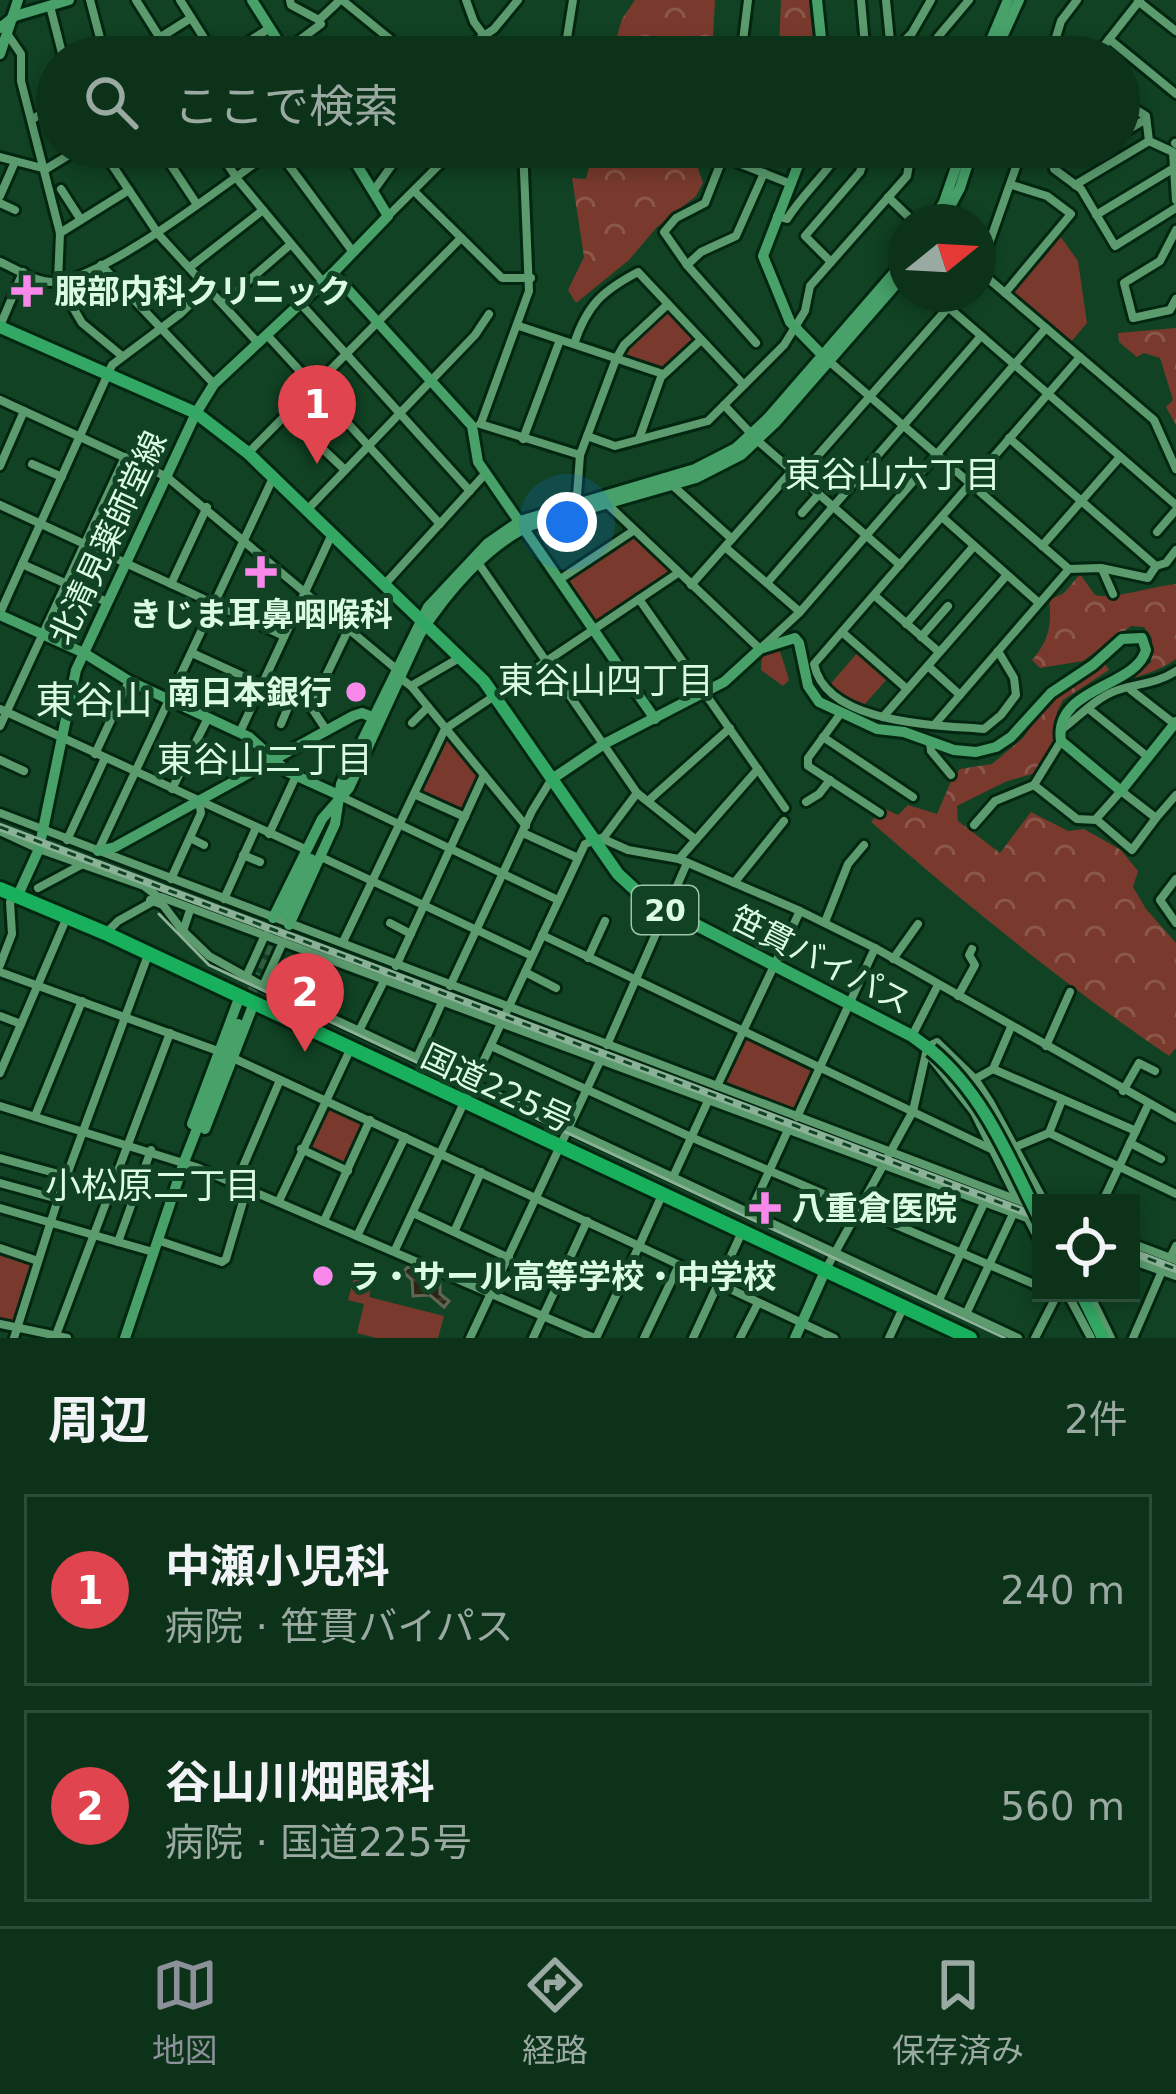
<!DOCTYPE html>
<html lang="ja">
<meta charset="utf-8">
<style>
:root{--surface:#0c321a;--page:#1a3e27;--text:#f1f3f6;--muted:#9aaaa2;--line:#2c4d39;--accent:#8c9099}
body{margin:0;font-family:"DejaVu Sans","Noto Sans JP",sans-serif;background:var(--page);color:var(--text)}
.controls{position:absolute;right:36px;bottom:36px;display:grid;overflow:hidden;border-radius:0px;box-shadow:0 6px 18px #0003}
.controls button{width:108px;height:108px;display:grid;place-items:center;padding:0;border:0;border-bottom:3px solid var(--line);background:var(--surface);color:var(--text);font:60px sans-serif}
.compass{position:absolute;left:888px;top:204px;width:108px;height:108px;border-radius:50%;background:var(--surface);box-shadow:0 6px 18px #0003;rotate:72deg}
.you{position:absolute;left:567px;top:522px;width:42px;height:42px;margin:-30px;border:9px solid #fff;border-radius:50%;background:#1a73e8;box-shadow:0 0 0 18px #1a73e833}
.badge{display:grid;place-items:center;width:78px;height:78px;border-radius:50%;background:var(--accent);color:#fff;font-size:39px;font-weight:700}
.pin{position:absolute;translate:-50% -99px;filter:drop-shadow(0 3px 6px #0008)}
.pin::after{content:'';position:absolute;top:63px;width:42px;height:36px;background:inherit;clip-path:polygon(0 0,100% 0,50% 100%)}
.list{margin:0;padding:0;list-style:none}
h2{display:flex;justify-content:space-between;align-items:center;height:156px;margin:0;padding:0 48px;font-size:51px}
h2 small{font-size:39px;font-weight:400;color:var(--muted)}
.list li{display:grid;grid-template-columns:78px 1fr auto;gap:36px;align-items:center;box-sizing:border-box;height:192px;margin:0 24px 24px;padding:0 24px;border:3px solid var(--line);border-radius:0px}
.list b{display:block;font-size:45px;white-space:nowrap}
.list p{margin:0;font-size:39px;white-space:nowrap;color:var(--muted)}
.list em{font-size:39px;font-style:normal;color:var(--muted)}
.icon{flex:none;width:66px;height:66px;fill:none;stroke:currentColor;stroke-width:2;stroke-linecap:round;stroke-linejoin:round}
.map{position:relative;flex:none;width:1176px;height:1338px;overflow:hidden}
.search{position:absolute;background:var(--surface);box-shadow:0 6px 18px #0003;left:36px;right:36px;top:36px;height:132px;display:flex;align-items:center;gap:30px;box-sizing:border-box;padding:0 42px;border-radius:66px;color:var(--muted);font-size:45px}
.sheet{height:588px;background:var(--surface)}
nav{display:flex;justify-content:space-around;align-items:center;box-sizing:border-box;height:168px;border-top:3px solid var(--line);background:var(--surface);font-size:33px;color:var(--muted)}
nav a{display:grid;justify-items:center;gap:6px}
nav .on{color:var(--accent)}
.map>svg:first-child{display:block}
</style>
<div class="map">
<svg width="1176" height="1338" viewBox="0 0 1176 1338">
<defs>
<pattern id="forest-crowns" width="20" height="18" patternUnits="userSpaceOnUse" patternTransform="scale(3)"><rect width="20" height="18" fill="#793a2d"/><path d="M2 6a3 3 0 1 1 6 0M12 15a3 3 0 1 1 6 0" fill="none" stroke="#8b574b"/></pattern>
<pattern id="water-waves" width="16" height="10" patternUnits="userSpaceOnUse" patternTransform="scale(3)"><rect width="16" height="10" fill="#2b2514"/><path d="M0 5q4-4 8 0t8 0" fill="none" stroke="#3f3b2b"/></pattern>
</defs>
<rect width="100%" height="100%" fill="#104223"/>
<g fill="url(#forest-crowns)">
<polygon points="635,0 715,0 712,57 611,57 622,19"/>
<polygon points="781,0 809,0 815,57 765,57 779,48"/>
<polygon points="594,147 713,147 698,169 703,183 696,196 656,228 629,260 576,303 568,290 584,257 572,178 586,179"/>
<polygon points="1176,328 1176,425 1166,407 1173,400 1160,358 1144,353 1137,357 1119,342 1118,333"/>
<path d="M 1080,574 L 1095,595 C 1110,600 1155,586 1176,584 L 1176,659 C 1157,673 1138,675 1118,684 C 1105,689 1093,698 1082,706 L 1082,701 L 1140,672 L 1151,662 L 1152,638 L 1144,627 L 1131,626 L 1083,661 L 1040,668 L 1032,660 C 1049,641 1052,624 1049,600 L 1064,593 Z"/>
<polygon points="779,648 789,680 783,686 761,670 762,657"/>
<path d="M 1103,661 L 1109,670 L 1063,700 L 1057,712 L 1053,745 L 1035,773 L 1005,782 L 957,806 L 958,821 L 1000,853 L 1031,812 L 1068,831 L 1084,829 L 1121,850 L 1138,871 L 1133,887 L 1146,909 L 1176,943 L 1176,1048 L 1169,1056 C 1065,985 966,905 871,822 L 883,808 L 898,815 L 908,805 L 937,814 L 952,779 L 960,769 L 992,764 L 1023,738 L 1056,691 Z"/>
</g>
<g fill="#793a2d">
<polygon points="219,147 270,147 271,148 238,170"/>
<polygon points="1060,236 1078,261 1087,323 1070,343 1013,294"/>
<polygon points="665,310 693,338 692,341 661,370 623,358 624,349"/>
<polygon points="633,534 672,574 594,623 566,578"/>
<polygon points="858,652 888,678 864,705 828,687"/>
<polygon points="445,736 480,778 464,813 419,793"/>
<polygon points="744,1038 813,1068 815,1072 797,1112 724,1087"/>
<polygon points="329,1105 366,1124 345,1165 308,1146"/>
<polygon points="0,1253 33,1264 15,1324 0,1320"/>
<polygon points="357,1267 375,1271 369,1297 444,1316 438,1338 376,1338 357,1333 364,1304 348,1300"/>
</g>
<polygon fill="url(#water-waves)" stroke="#606652" stroke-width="3" points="409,1266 423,1279 440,1278 440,1294 449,1301 444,1307 430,1295 413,1296 412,1280 403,1272"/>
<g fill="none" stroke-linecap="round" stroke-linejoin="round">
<polyline stroke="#2e5e40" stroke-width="10" stroke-dasharray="10 5" stroke-linecap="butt" points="238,1024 285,915"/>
<g stroke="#032611" stroke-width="14">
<g id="street">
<polyline points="90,0 105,57"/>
<polyline points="136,0 160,38"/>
<polyline points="180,0 216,57"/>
<polyline points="290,0 291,5 319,20"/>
<polyline points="342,0 412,57"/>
<polyline points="466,0 474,22 485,37"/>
<polyline points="861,0 866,57"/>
<polyline points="886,0 891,52"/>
<polyline points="1138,1 1176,31"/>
<polyline points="50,6 63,57"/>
<polyline points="8,35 21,54 21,81 60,233 58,282 82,323 122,356"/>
<polyline points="1109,39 1176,94"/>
<polyline points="285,51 321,24 319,20 337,3"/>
<polyline points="129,57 191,18"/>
<polyline points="224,57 270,28"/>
<polyline points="413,57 425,50 445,57"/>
<polyline points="453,57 494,29 518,0"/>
<polyline points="564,57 573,0"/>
<polyline points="741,57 748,0"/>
<polyline points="888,57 912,33 931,0"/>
<polyline points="921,57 969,0"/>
<polyline points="949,57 965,44 1008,57"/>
<polyline points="1050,57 1061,21 1077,0"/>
<polyline points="1095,57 1140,0"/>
<polyline points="1119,99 1146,116 1149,141 1173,152 1176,200"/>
<polyline points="33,119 57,103"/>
<polyline points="1119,135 1146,119"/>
<polyline points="1175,143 1176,144"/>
<polyline points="100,147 159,235 258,343"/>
<polyline points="159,147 196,203"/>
<polyline points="216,147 238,180 323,282"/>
<polyline points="1057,147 1054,169 1081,189 1115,246 1176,208"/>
<polyline points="276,148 353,252"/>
<polyline points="0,157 46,169 82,147"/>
<polyline points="1075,185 1149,141"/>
<polyline points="61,189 81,220"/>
<polyline points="374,190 405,147"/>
<polyline points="415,192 502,278 531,278"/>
<polyline points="0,196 14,164"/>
<polyline points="888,197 914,222"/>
<polyline points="0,203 15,210"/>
<polyline points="1096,215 1174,168"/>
<polyline points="388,216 457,147"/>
<path d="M 777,216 L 787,219 C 806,190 825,176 843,147"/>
<polyline points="1176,230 1160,261 1124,283 1133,318 1170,310 1176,299"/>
<polyline points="60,233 129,190"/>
<path d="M 0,262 C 16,269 35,282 53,282 C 104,281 231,179 278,147"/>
<polyline points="831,262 805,236 860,172 868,147"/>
<polyline points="101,265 214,384"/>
<polyline points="687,265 701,252 736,236 764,173"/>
<polyline points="190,267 263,210"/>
<polyline points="978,270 1154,420 1176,469"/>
<polyline points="979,272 1023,147"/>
<polyline points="1005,293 1071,214 1047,196 1012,185"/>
<polyline points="224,302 291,244"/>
<polyline points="301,304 470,491"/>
<polyline points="948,307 1176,505"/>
<polyline points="0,326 23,272"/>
<polyline points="519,326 663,374"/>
<polyline points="267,335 440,524"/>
<polyline points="756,343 687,265 664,232 676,218 705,203 723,157 791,184"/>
<path d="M 574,344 C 587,305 602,291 638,272 L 744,385"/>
<polyline points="830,362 1069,569"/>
<polyline points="0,400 167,477 395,668"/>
<polyline points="724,405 758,441 900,565"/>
<polyline points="287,415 345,470"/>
<polyline points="481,423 529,291 523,147"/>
<polyline points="480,424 580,455"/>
<polyline points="587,436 615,446 708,421 784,345 805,311 810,286 907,176 912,147"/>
<polyline points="1009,438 1156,566 1166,563 1176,550"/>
<polyline points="523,439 560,340"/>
<polyline points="639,439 661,377 701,340"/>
<polyline points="248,453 461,238"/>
<polyline points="32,464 62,477"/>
<polyline points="0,466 24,411"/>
<polyline points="799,477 960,294"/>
<polyline points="671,484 732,539"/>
<polyline points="604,501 760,649 800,612 1046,328"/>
<polyline points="0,505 284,636"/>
<polyline points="576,509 580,455 616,359 624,345 668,304"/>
<polyline points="307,510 475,335 489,314"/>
<polyline points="802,513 819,494"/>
<polyline points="942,517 1039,603"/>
<polyline points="1157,532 1176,510"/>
<polyline points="1042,546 1120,457"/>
<polyline points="725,547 800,612"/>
<polyline points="22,564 107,602"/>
<polyline points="479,564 637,793 696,840"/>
<polyline points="1102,569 1113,594"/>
<polyline points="559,580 633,531"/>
<polyline points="767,583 981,336"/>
<polyline points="171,584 207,507"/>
<polyline points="385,584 486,473"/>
<polyline points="691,585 792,471"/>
<polyline points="874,595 939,652"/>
<polyline points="639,599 785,808"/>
<polyline points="0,613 112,365 180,314 208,287"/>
<polyline points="906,624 974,546"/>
<polyline points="842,632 907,689"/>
<polyline points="921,637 948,606"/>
<path d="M 998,651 L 1014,678 L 1016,695 L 1001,715 L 984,729 C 935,725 826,724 814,664 L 1080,357"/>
<polyline points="192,653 311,707 327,731"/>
<polyline points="928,666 960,695"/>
<polyline points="400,678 411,686 526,826"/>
<polyline points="411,686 461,657"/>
<polyline points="1131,690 1176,725"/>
<polyline points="311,707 349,628"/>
<polyline points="0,709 307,850"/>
<polyline points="1090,710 1148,757"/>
<polyline points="841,713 808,758 808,766 880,813"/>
<polyline points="883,717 1007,575"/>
<polyline points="412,723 428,707"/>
<polyline points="281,724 292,698"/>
<polyline points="935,724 1069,569 1101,568 1148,578 1156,566"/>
<polyline points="0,726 125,457"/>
<path d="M 1061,730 C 1078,718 1096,697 1118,690 C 1139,683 1156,684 1176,671"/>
<polyline points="240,732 332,534"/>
<polyline points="823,737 913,797"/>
<polyline points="930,742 931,751 951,775"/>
<polyline points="95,754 129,681"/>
<polyline points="0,760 24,771"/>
<polyline points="1034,785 1077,819 1097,820 1132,850 1156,818"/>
<polyline points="172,789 208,718"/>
<polyline points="414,794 465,817"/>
<polyline points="342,797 558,900"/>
<polyline points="648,801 730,728"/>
<polyline points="806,802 819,794 830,780"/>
<polyline points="0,813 1033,1206"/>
<polyline points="1096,819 1121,791 1156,818 1176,795"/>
<polyline points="974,825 995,801 1034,785 1061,741"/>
<polyline points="0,831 39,849 144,886 157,896"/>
<polyline points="523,833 578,858"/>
<polyline points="269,834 296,776"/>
<polyline points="604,837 637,793"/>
<polyline points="190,838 204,845"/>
<polyline points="67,840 105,758"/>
<polyline points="98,851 273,478"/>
<polyline points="243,855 260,862"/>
<polyline points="321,857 532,956"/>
<polyline points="679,859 758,769"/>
<polyline points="171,879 201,813 199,801"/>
<polyline points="1176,879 1160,900 1176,923"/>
<polyline points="734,883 784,821"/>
<polyline points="38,888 81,865"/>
<polyline points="224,899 256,828"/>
<polyline points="150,900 163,905 182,930"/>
<polyline points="190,910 183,931 209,956 263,986 1018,1338"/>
<polyline points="825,922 848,864 864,845"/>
<polyline points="390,923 411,934"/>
<polyline points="107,932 118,921 161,897 1040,1223"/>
<polyline points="542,935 993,1150 1015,1147 1049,1133 1176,1194"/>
<polyline points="343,942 445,729 678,573"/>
<polyline points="588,958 605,921"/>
<polyline points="893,959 918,924"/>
<polyline points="0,965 12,934 10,902 16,896"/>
<polyline points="396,966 484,775"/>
<polyline points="0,972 218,1051"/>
<polyline points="525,972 556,988"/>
<polyline points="246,977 265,935"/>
<polyline points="263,986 283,942"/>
<polyline points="450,986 532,811 551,780"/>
<polyline points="958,996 975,965 969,955 972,949"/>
<polyline points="0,1016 21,1024"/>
<polyline points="360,1029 385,979"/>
<polyline points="912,1036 938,985"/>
<polyline points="607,1045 687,863"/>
<polyline points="491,1046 693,1138 1041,1287"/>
<polyline points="1046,1046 1070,992"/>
<polyline points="927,1047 937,1042 975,1079 990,1102 1045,1203"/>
<polyline points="928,1054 974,1112 1017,1199"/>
<polyline points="233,1058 639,1246 662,1195"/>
<polyline points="417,1058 443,1000"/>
<polyline points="993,1069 1136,1131"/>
<polyline points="0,1073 67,917"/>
<polyline points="975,1079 993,1069 1011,1027"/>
<polyline points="717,1086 800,911"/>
<polyline points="1123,1091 1139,1063 1155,1071"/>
<polyline points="0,1106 196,1167 594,1338"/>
<polyline points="35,1116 82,1001"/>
<polyline points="797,1117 875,948"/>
<polyline points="1049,1133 1062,1100"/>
<polyline points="1130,1143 1161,1159"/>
<polyline points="301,1149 348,1171"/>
<polyline points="0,1158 66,1176"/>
<polyline points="673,1177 708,1101"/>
<polyline points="0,1183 58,1199"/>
<polyline points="236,1183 280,1080"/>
<polyline points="279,1201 350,1050"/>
<polyline points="1102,1203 1148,1105"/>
<polyline points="0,1208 153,1252"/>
<polyline points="413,1213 509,1258"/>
<polyline points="750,1213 788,1130"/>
<polyline points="1028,1219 1041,1244"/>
<polyline points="324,1221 370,1120"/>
<polyline points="455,1230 481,1172"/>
<polyline points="357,1236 405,1137"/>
<polyline points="157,1240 222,1262 226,1259 247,1188"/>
<polyline points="118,1242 151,1150"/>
<polyline points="1131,1243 1176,1260"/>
<polyline points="0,1248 38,1261"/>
<polyline points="395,1250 585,844 601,838 628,850 679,859 800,911 875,948 1176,1118"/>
<polyline points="1170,1258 1176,1246"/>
<polyline points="1131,1260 1176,1276"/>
<polyline points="826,1269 913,1111 927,1049"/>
<polyline points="1067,1293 1091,1338"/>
<polyline points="1089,1293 1111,1338"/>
<polyline points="939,1300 985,1201"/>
<polyline points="966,1314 1014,1212"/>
<polyline points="0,1324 67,1338"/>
<polyline points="56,1335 170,1033"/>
<polyline points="14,1338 58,1199 148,955"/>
<polyline points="470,1338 601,1059"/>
<polyline points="533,1338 587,1221"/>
<polyline points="596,1338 639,1246 834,1338"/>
<polyline points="644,1338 679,1265"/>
<polyline points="693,1338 742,1232"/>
<polyline points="740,1338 758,1303"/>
<polyline points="889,1338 903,1308"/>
<polyline points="1035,1338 1058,1293"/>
<polyline points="1133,1338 1162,1271"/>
</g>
</g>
<g stroke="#032611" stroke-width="16">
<g id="secondary">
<polyline points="252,0 288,57"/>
<polyline points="817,0 823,57"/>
<polyline points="0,28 15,16 69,0"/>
<polyline points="0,54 18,0"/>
<polyline points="984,57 1008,0"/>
<polyline points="993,57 1019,0"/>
<polyline points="805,147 763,256 790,322 827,360"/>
<polyline points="932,222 944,202 963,147"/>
<polyline points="942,222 960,188 973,147"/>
<polyline points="333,273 472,426 478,462 655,719"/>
<polyline points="0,615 84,653 129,681 249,737 288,772 341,796"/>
<path d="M 552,779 L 604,744 L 724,682 L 760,649 L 795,638 L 799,643 L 808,686 L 819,702 L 877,729 L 904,732 L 954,750 L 976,752 L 996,747 L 1011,737 L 1051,693 L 1093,665 L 1122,639 L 1142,638 L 1146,650 C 1136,688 1053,687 1061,741 L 1121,791 L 1176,722"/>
<polyline points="98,851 115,847 353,716 362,713 372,717"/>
<polyline points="18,895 39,849 76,670 196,413 214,384 333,273 388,216 346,147"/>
<polyline points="285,915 311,859"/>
<path d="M 273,918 L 322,819 L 349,788 L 420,634 C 446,594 487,544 532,525 L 696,478 L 741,455 L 776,422 L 906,273"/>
<polyline points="289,925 335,824 341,784 428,607 488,543 520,521 695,469 736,448 768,418 906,259"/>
<polyline points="192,1124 240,996"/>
<polyline points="205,1129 254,1003"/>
<polyline points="125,1338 184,1162 238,1024"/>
<polyline points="795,1338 826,1269"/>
</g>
</g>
<g stroke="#032611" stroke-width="18">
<g id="primary">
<polyline points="0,327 196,413 248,453 484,681 618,874 644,898 912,1036 931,1050"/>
<polyline points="1081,1293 1103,1338"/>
</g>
</g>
<g stroke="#032611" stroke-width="20">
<polyline id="highway" points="0,889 105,933 970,1338"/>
</g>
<use href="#street" stroke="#5b9b6e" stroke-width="8"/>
<use href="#secondary" stroke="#47a169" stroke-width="10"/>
<use href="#primary" stroke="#33a764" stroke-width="12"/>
<use href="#highway" stroke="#18af5d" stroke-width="14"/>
<polyline stroke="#8bb296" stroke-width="3" points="159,914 209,965 1005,1338"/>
<g stroke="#8bb296" stroke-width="8">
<g id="rail">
<polyline points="0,827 1041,1218"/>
<polyline points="1131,1252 1176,1269"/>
</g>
</g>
<use href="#rail" stroke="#104223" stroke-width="3" stroke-dasharray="9" stroke-linecap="butt"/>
<g stroke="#032611" stroke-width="18" stroke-linecap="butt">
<path id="primary-bridge" d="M 931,1050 C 985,1095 1010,1161 1041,1222"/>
</g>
<use href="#primary-bridge" stroke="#33a764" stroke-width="12"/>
</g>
<g fill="#f888ea" stroke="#104223" stroke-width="4.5">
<path d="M21 273h12v12h12v12h-12v12h-12v-12h-12v-12h12z"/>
<path d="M255 554h12v12h12v12h-12v12h-12v-12h-12v-12h12z"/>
<circle cx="356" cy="692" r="12"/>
<path d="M759 1190h12v12h12v12h-12v12h-12v-12h-12v-12h12z"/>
<circle cx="323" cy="1276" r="12"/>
</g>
<g text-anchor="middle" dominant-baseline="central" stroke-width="10" stroke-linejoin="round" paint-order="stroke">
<rect fill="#104223" stroke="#9ec4a9" stroke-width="3" x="632" y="886" width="66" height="48" rx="9"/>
<g font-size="30" font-weight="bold" fill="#dbfce2">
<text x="665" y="910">20</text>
</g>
<g font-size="33" font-weight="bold" fill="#dbfce2" stroke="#104223" text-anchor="start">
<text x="54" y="291">服部内科クリニック</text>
<text x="261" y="614" text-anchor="middle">きじま耳鼻咽喉科</text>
<text x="332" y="692" text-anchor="end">南日本銀行</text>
<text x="792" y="1208">八重倉医院</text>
<text x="347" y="1276">ラ・サール高等学校・中学校</text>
</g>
<g font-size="33" fill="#dbfce2" stroke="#104223">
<text transform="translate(108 538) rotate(-65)">北清見薬師堂線</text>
<text transform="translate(821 960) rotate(27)">笹貫バイパス</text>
<text transform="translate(497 1088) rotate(25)">国道225号</text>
</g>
<g font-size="36" fill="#dbfce2" stroke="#104223">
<text x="893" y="474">東谷山六丁目</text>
<text x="606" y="680">東谷山四丁目</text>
<text x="265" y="759">東谷山二丁目</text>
<text x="153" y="1185">小松原二丁目</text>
</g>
<g font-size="39" fill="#dbfce2" stroke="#104223">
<text x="94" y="700">東谷山</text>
</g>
</g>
</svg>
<div class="controls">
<button><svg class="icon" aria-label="locate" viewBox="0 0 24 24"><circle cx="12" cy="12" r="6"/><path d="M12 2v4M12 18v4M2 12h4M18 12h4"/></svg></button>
</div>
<svg class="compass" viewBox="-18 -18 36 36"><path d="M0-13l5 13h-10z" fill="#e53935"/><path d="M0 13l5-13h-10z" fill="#9aaaa2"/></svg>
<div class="you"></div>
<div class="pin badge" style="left:317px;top:464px;background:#e0444e">1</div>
<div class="pin badge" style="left:305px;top:1052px;background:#e0444e">2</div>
<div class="search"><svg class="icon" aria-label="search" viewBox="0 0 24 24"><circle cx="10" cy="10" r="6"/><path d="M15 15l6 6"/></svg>ここで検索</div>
</div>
<section class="sheet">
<h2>周辺<small>2件</small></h2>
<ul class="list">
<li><span class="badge" style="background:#e0444e">1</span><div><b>中瀬小児科</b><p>病院 · 笹貫バイパス</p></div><em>240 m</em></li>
<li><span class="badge" style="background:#e0444e">2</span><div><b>谷山川畑眼科</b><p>病院 · 国道225号</p></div><em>560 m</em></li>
</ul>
</section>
<nav>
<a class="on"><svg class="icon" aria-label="map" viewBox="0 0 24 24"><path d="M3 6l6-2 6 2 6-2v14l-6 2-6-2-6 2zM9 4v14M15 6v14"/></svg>地図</a>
<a><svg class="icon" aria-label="directions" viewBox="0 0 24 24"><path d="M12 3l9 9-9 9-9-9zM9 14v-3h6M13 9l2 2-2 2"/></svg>経路</a>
<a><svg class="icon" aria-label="saved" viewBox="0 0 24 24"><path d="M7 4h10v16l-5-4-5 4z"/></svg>保存済み</a>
</nav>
